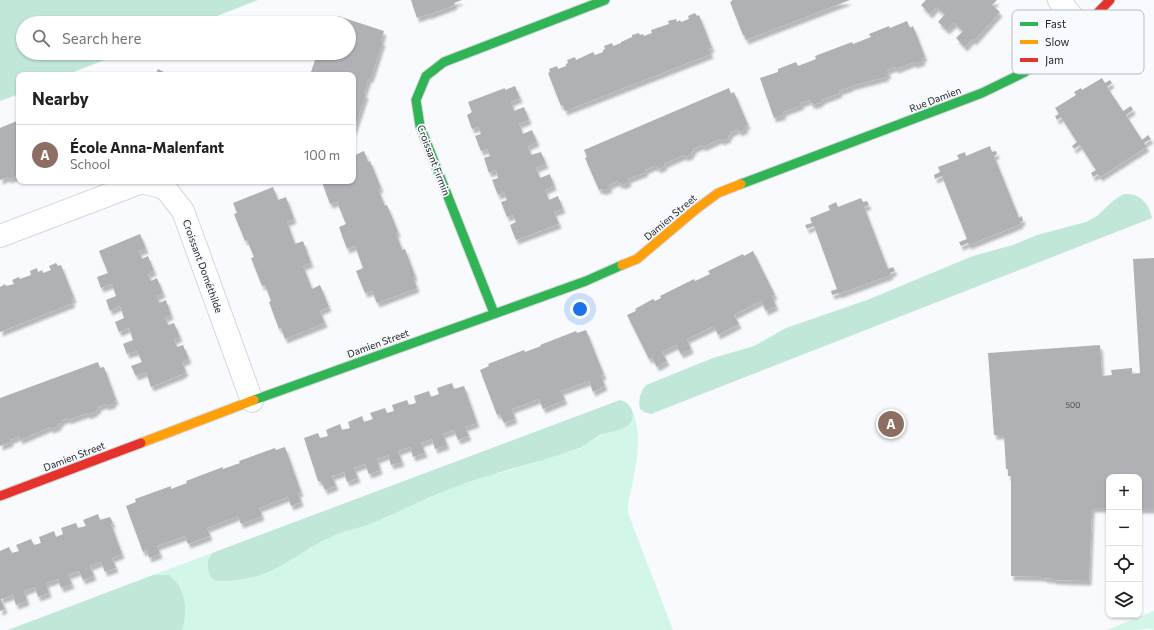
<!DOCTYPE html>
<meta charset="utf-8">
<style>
:root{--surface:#fff;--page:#f2f2f2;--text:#202124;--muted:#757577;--line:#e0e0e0;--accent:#2563eb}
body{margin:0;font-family:Commissioner,sans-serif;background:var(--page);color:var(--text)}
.controls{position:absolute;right:12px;bottom:12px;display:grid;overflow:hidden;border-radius:8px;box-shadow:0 1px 3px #0004}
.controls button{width:36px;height:36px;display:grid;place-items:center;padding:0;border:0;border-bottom:1px solid var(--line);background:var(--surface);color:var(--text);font:20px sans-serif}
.you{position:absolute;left:580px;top:309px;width:14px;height:14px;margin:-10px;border:3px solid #fff;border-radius:50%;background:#1a73e8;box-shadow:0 0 0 6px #1a73e833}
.badge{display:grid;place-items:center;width:26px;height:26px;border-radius:50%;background:var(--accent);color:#fff;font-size:13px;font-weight:700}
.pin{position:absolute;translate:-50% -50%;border:2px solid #fff;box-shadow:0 1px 4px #0006}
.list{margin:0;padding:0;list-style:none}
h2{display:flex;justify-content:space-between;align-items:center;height:52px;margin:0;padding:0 16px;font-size:17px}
h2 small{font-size:13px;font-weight:400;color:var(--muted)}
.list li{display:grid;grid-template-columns:26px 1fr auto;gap:12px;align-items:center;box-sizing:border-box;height:60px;padding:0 16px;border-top:1px solid var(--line)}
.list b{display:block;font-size:15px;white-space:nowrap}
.list p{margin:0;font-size:13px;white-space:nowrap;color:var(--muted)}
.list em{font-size:13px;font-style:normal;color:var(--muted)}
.icon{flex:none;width:22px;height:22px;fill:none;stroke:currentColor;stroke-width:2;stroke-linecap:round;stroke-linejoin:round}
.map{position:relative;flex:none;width:1154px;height:630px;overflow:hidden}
.search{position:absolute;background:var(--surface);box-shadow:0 1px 3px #0004;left:16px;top:16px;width:340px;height:44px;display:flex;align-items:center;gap:10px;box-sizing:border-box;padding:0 14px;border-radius:22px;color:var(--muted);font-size:15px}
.panel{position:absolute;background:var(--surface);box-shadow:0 1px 3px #0004;left:16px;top:72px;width:340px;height:112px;border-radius:8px}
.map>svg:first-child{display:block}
</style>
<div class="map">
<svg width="1154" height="630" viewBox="0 0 1154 630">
<defs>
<filter id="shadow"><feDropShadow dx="2.5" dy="4.5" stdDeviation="1" flood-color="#0004"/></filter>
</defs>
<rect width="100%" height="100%" fill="#f8fafd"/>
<g fill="#d2f7e8">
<path d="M 632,409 C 643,439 637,456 632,486 C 630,495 627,504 628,513 L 673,630 L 182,630 C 187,616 187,598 178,584 C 176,581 172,578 169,575 L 153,575 L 212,553 L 209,557 L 213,580 L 222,582 L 241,579 L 311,548 L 335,534 L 370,524 L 451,488 L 485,476 L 503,472 L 579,449 L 603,434 L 626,426 L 633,415 Z"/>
<polygon points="1154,611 1154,630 1149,628 1137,630 1107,630"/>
</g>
<g fill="#c0e7d7">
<polygon points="0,0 258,0 199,23 23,23 23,53 122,53 66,75 19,75 19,94 0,101"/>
<path d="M 1124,194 C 1140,193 1149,203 1152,218 L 651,414 L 644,412 L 640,409 L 639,403 L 640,396 L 642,391 L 646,385 L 656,381 L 713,358 L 754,346 L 786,328 L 867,300 L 973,256 L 1013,245 L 1037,235 L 1086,222 L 1097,216 L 1113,201 L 1120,196 Z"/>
<path d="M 620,400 C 633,403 638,419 626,427 C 619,431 608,432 600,435 C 592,439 586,446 577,449 C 535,464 491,472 450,489 C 423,499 397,513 370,524 C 359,528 346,530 335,535 C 309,546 287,565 261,575 C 250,578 239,580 228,581 C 220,582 211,582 209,573 C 207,565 207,560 212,553 Z"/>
<path d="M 153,575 L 169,575 C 172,578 176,581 178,584 C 187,598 187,616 182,630 L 8,630 Z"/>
</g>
<g fill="#afb1b4" filter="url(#shadow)">
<polygon points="411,0 462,0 454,3 455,5 428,15 428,14 417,18"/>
<polygon points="732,0 850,0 746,40 744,35 743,35 730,2 732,1"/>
<polygon points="926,0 997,0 992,5 1000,12 974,41 972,39 965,47 956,38 963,31 954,23 947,30 938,22 945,14 936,7 930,14 921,5"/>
<polygon points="695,13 697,16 699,15 712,48 709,49 711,54 565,111 563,105 561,106 548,73 550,72 549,69 557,66 558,69 566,66 566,64 568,63 567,60 575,57 576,60 593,52 595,55 603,52 603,50 605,49 604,46 612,43 613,46 621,43 621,42 632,37 632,35 639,33 640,35 643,34 644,36 652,33 651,30 669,24 668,21 676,19 677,22 680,20 681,22 689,19 688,16"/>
<polygon points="338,16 384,31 381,41 383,41 371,78 369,78 364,93 366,94 353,133 353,75 310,75 316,57 323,59 325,53 349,53 349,23 327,23 329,17 337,19"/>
<polygon points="907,21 910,28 913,26 925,57 922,58 923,61 914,64 914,62 896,69 895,67 887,70 889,74 886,75 886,77 851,86 851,87 839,91 840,93 824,99 821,101 821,102 813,105 813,103 811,104 810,100 801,103 802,105 783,112 784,115 774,118 760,78 778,72 778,69 796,62 798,66 816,59 815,56 852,42 853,44 871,37 869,34 889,26 890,28"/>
<polygon points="158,69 170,75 155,75"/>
<polygon points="1102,78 1105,83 1110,80 1112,83 1107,87 1123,111 1131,106 1133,110 1126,115 1142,140 1148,135 1151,139 1144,143 1147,147 1100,177 1098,174 1093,177 1091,173 1096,170 1080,145 1074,149 1072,146 1077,142 1061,117 1057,120 1055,116 1059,114 1055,108 1076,95 1074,92 1081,88 1082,90"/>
<polygon points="515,86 520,98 511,102 514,111 524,107 529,120 519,124 523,134 532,130 537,142 528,146 531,155 541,152 546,164 536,168 540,178 550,174 554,186 545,190 549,200 558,196 563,209 554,212 559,224 516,240 510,225 516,222 513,215 507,217 501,202 507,200 504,193 498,195 492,180 498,178 496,170 489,173 484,158 490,156 487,149 481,151 475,136 481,134 478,127 472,129 467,115 472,112 468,102 505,88 505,90"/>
<polygon points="729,88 731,94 734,92 748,125 745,126 746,129 739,132 738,129 730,133 731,134 728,136 729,138 721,141 720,139 703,147 702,145 693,149 694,151 691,152 692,154 685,157 684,155 664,164 665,166 658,169 657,166 655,167 654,166 645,170 646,172 628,179 629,182 622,185 621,183 618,184 618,181 609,185 610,188 603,191 602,189 599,190 585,158 587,157 584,150"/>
<polygon points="19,120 19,175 9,179 8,177 0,180 0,128"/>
<polygon points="990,146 992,152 996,151 997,154 994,156 1019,218 1022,216 1023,221 1020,222 1021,224 969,245 968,243 961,246 959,242 967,239 942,176 935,179 934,175 940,172 938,167 959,159 957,155 965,152 966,156"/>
<polygon points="364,151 368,162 370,161 381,188 378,189 385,206 387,205 398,232 396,233 402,250 405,249 415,276 413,277 417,288 377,303 372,291 365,293 356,271 363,268 355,246 347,249 339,227 346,224 337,202 330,204 322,182 325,181 353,181 353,156"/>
<polygon points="273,187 278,200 286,197 294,219 287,222 295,244 303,241 311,263 303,266 312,289 320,285 329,307 320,311 325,323 285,339 281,328 279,329 269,302 271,301 265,285 262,286 251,258 254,257 247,240 245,241 234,214 237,213 233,203"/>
<polygon points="861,198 863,202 867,201 869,205 864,207 888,269 893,267 895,271 890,273 891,275 839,294 839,293 832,295 831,291 837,289 814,226 807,229 805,225 812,223 810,218 830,210 828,206 836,202 838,207"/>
<polygon points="140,234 146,249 139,251 142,259 148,256 154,271 148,274 151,281 157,278 163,293 157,296 159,303 166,300 171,315 165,318 168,325 174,323 180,337 174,340 177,347 183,345 189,359 182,362 186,372 183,373 183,374 151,387 146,372 136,376 131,366 142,362 137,351 127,354 123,344 133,340 129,328 119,332 115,322 124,318 120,306 110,311 106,300 116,296 112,284 101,288 97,277 108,273 99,251"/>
<polygon points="753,251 775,295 772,296 776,306 766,311 761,301 734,315 739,324 718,335 714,326 687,339 691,349 681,354 676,345 662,352 667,361 657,367 652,358 649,359 627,315 636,311 635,309 653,299 655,301 661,298 660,296 694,279 695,281 710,274 708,271 743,254 744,256"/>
<polygon points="1154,258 1154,509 1139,509 1139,477 1109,477 1109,508 1092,508 1089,581 1054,580 1054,579 1044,578 1044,577 1011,576 1011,476 1008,476 1008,469 1006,469 1004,435 994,435 988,353 1100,345 1102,376 1112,375 1111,370 1132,368 1132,374 1140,373 1133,259"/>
<polygon points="56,263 58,266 61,265 74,298 71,300 73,303 0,332 0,287 5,284 6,286 14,284 12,280 19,277 20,279 31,275 30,271 37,268 38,272 42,270 43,273 51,270 49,266"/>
<polygon points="586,330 604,375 601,376 605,386 593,392 589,381 561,391 565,400 543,409 539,399 512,409 515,419 504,423 500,414 497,415 480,370 489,366 488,364 524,350 525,352 541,346 540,345 576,331 577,333"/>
<polygon points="98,362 100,368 104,367 116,400 113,402 113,404 106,406 105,404 98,407 99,409 95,411 95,412 88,415 87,413 68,420 68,418 61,421 61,423 58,424 59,426 51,429 50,427 20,440 19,436 10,440 11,442 0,446 0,398"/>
<polygon points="452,383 454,389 464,386 477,423 465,427 469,436 458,440 454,430 443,434 447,445 435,449 432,439 421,443 425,453 413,457 410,447 398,451 402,462 391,465 388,455 377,459 380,470 369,474 365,464 354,468 358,478 347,482 344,472 332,476 336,486 325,490 321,481 318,481 304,438 318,433 320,438 328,436 326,430 340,424 342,430 350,428 348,422 362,416 364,422 373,419 370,413 385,408 387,413 394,411 392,405 407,400 409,405 416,403 414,396 429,391 431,397 439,394 437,388"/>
<polygon points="285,447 301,492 298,493 301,502 291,506 288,497 259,508 262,516 241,524 238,516 207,528 210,536 188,544 185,536 157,546 160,554 149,558 147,550 143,552 126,506 136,502 135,499 171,486 171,489 187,483 186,481 223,467 223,469 240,463 239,461 275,448 276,450"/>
<polygon points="98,514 100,520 110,517 113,523 111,524 122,554 112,558 116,568 105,572 101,562 90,566 94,576 83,580 79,571 68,575 72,584 61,588 58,579 46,583 49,593 38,597 35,587 24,591 27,601 16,605 13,595 1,599 5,609 0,611 0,551 9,547 12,553 19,551 16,545 31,539 34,545 41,543 39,537 54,531 56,537 63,534 61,528 76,523 78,528 86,526 83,520"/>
</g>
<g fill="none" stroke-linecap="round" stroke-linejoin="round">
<g stroke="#d6d7da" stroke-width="24">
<g id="street">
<polyline points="1059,0 1082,29"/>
<polyline points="0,236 142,182 165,188 183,211 252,401"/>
</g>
</g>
<g stroke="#d6d7da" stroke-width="11">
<g id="fast">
<polyline points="741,184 982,93 1025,72 1046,56"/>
<polyline points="494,313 420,126 416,100 426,76 444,62 605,0"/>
<polyline points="254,400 586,281 622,265"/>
</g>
</g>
<g stroke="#d6d7da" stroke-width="11">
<g id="slow">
<polyline points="622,265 637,259 695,210 718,193 741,184"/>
<polyline points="141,443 254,400"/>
</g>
</g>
<g stroke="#d6d7da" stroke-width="11">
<g id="jam">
<polyline points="1046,56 1082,29 1110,0"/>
<polyline points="0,496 141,443"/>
</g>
</g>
<use href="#street" stroke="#fefeff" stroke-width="22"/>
<use href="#fast" stroke="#30b455" stroke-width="9"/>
<use href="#slow" stroke="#ff9f0a" stroke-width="9"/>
<use href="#jam" stroke="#e5322d" stroke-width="9"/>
</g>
<g text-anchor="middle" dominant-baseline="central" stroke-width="3.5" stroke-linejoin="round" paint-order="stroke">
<g font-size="8" fill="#494a4d">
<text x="1073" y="405">500</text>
</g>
<g font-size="10" fill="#27282b" stroke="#f7fafe">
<text transform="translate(935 99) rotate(-21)">Rue Damien</text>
<text transform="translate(434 160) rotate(69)">Croissant Firmin</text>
<text transform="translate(670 217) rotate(-40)">Damien Street</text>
<text transform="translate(203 266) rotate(70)">Croissant Dométhilde</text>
<text transform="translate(378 343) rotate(-20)">Damien Street</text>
<text transform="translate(74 456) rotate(-21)">Damien Street</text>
</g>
</g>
<rect x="1012" y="10" width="132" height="64" rx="6" fill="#f7fafe" stroke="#b9bbbf" stroke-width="1"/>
<rect x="1020" y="22" width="18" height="4" fill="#30b455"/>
<rect x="1020" y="40" width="18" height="4" fill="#ff9f0a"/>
<rect x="1020" y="58" width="18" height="4" fill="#e5322d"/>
<g font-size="11" fill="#27282b">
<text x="1045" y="28">Fast</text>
<text x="1045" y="46">Slow</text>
<text x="1045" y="64">Jam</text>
</g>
</svg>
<div class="controls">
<button>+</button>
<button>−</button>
<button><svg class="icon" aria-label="locate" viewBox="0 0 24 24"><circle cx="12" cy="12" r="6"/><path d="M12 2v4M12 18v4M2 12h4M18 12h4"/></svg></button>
<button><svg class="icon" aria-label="layers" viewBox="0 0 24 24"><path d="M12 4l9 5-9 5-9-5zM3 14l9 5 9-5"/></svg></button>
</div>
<div class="you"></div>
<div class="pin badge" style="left:891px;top:424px;background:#8d6e63">A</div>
<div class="search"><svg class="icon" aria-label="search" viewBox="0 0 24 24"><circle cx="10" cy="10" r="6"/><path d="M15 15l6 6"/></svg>Search here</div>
<section class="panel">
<h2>Nearby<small></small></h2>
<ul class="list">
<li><span class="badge" style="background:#8d6e63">A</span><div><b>École Anna-Malenfant</b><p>School</p></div><em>100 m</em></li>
</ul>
</section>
</div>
